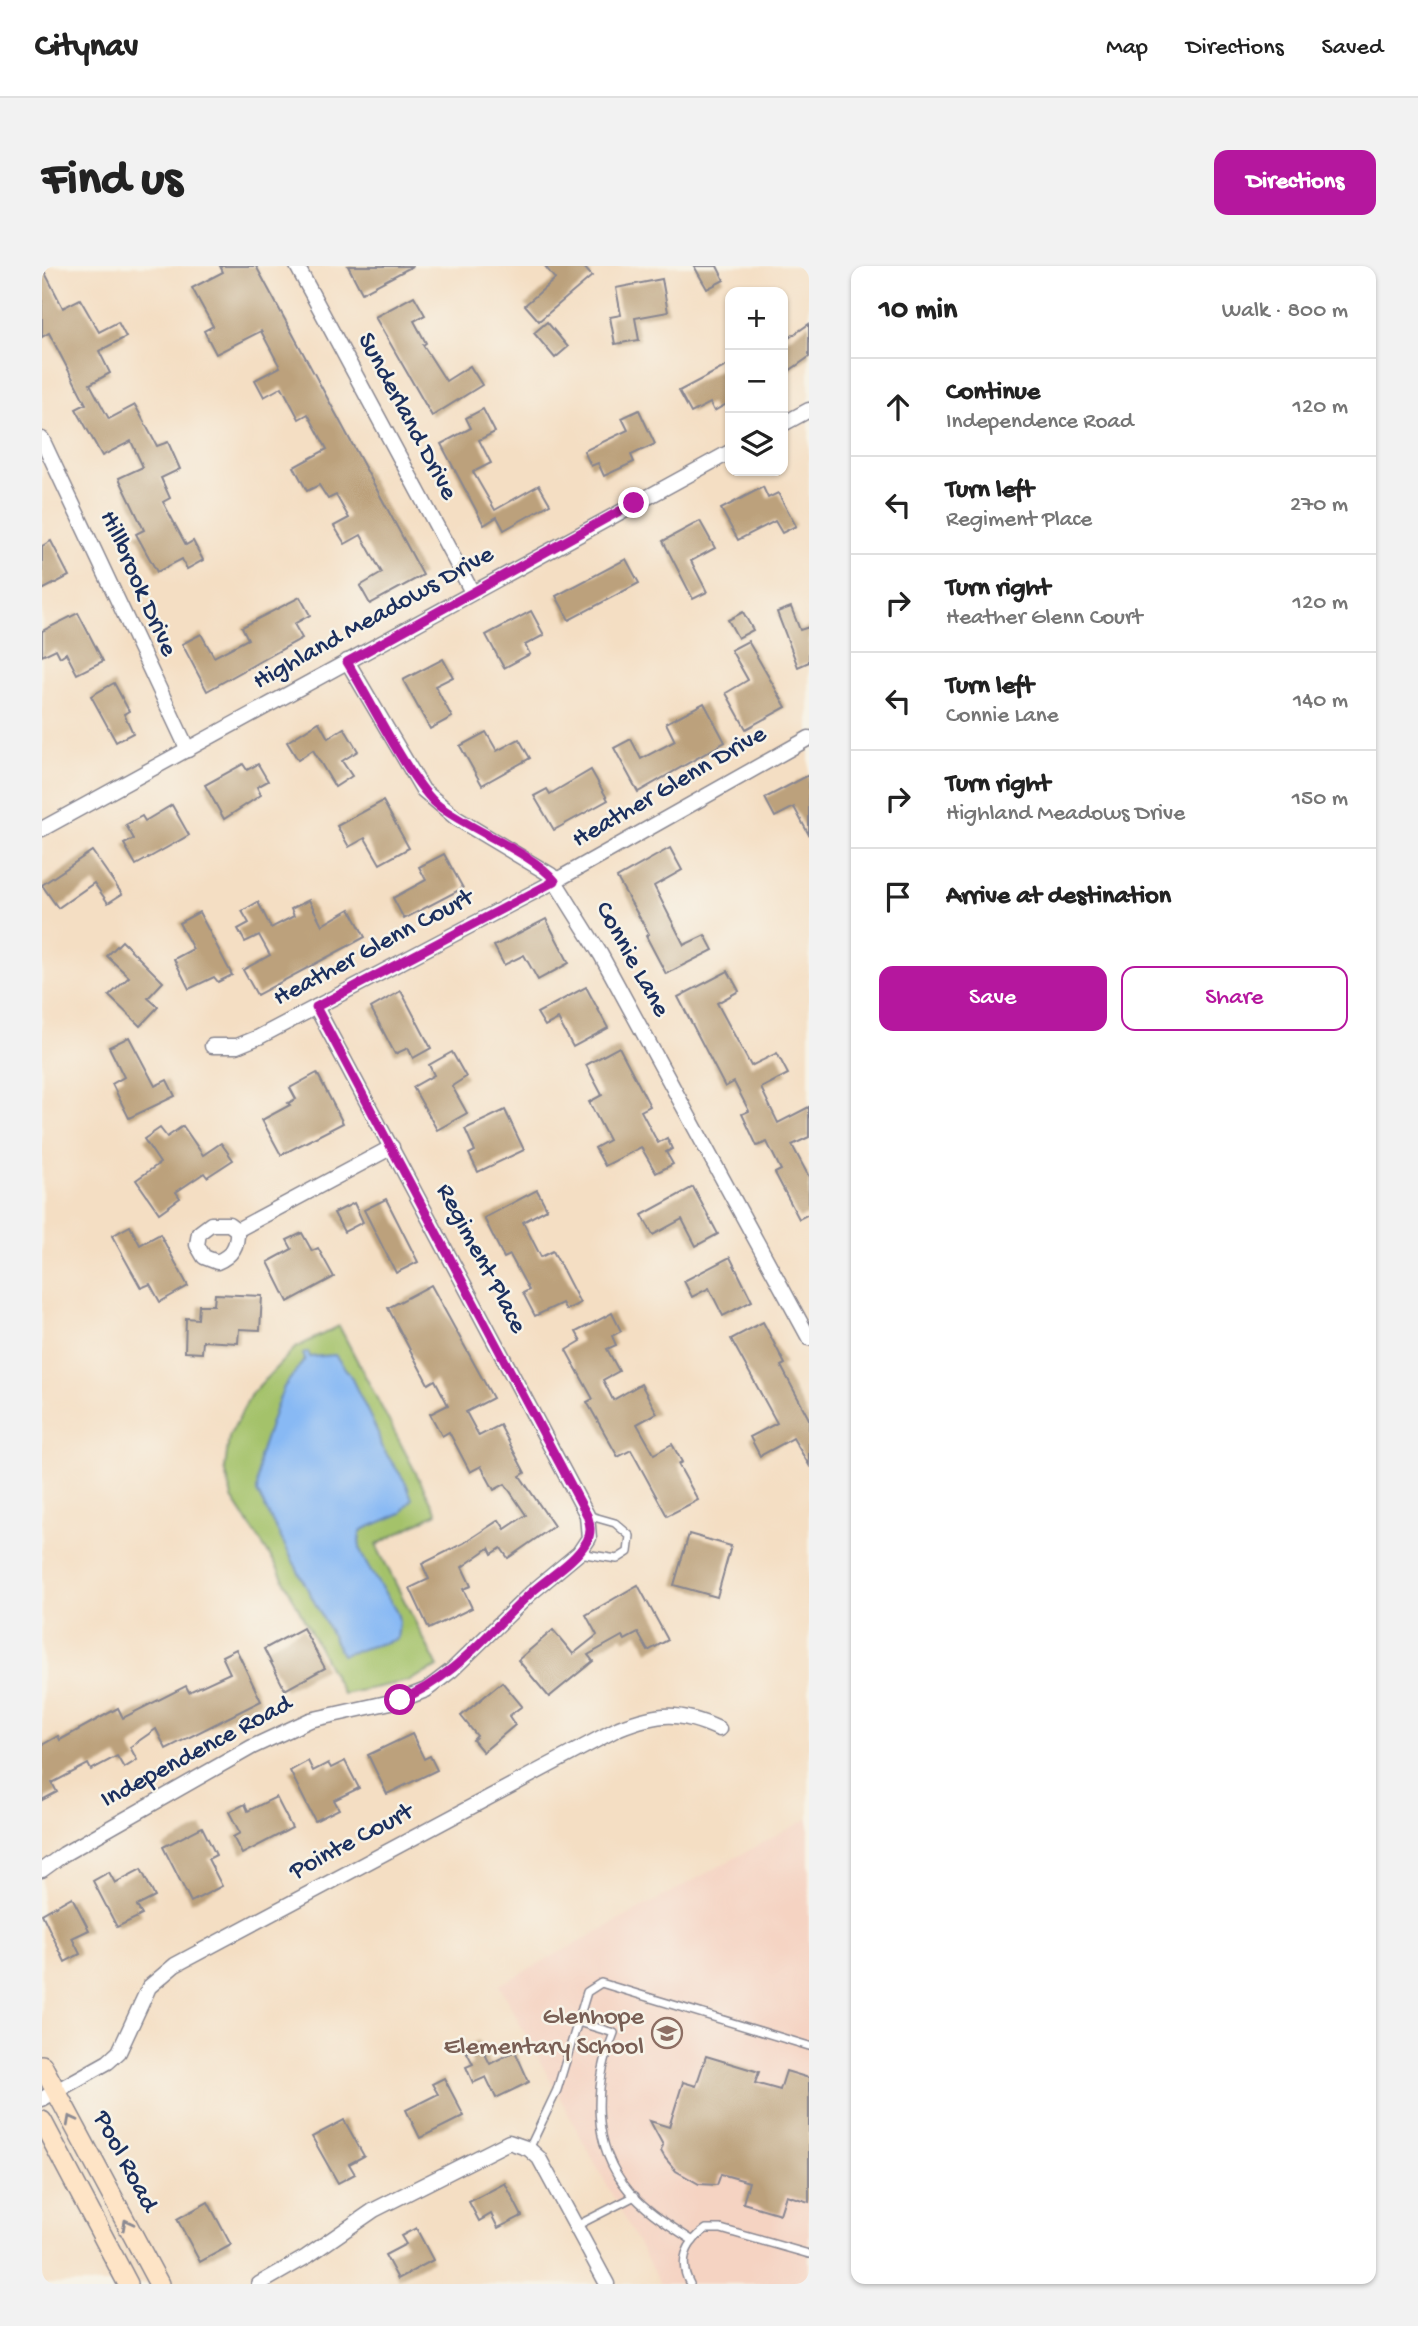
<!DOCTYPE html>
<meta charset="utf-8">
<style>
:root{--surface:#fff;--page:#f2f2f2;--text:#222;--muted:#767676;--line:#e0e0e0;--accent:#b5179e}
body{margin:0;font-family:"Gochi Hand",sans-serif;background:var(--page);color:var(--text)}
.controls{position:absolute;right:21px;top:21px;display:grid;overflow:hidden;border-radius:14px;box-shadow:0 2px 5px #0004}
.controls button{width:63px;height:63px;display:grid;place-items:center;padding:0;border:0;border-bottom:2px solid var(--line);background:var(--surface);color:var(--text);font:35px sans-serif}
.stop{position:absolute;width:21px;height:21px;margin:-16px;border:5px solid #b5179e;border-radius:50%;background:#fff}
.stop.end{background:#b5179e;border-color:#fff;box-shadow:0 2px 7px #0008}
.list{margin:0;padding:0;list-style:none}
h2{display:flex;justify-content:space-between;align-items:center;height:91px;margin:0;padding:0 28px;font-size:30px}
h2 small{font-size:23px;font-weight:400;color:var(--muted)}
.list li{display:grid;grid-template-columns:46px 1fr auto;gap:21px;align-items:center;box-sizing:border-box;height:98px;padding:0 28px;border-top:2px solid var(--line)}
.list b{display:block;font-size:26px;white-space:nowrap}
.list p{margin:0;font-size:23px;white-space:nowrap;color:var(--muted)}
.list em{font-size:23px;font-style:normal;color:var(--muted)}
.actions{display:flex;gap:14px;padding:21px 28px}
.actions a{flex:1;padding:16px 0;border:2px solid var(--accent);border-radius:14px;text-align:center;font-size:24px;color:var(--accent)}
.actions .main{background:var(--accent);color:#fff}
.icon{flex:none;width:38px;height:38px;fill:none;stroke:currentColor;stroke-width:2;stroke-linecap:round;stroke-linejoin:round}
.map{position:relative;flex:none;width:767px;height:2018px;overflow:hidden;border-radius:14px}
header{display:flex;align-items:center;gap:42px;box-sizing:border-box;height:98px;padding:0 35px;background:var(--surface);border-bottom:2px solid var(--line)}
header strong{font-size:33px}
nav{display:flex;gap:38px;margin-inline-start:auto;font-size:24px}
.intro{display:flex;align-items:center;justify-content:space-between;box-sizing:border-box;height:168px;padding:0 42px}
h1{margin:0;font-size:49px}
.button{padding:18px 32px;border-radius:14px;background:var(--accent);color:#fff;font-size:24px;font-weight:700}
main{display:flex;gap:42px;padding:0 42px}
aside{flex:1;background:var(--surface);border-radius:14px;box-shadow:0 2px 5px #0004}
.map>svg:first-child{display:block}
</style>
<header>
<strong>Citynav</strong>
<nav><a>Map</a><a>Directions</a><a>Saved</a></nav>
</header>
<div class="intro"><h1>Find us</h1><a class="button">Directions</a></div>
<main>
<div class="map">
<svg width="767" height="2018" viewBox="0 0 767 2018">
<rect width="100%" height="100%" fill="#f7f3e8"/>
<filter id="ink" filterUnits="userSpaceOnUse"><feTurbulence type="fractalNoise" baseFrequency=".0143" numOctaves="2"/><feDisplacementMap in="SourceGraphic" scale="14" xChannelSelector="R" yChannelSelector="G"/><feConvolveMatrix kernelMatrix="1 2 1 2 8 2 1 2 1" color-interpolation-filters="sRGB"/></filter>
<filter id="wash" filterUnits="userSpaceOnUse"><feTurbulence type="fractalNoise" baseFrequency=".00686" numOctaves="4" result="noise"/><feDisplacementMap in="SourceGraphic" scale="28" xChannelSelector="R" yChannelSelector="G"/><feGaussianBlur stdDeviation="1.57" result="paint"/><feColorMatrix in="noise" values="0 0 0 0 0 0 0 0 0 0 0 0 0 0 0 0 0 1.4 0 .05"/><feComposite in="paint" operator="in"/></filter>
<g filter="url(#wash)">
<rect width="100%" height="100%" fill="#f4dec3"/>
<polygon fill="#f5d3c2" points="767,1552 767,2018 618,2018 457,1719"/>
<polygon fill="#a4c26a" stroke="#607864" stroke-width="2" points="297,1060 395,1247 334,1279 396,1401 366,1415 301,1428 234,1299 190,1232 183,1202 187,1171 209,1128 253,1082"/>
<path fill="#88b9f4" stroke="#5274a9" stroke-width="2" d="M 266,1086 L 268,1091 L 293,1089 L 308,1109 L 336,1167 L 339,1180 L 364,1217 L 370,1233 L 360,1247 L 320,1264 C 306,1287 348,1327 356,1350 C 358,1357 356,1365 355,1373 L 300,1389 L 215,1226 L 217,1191 L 234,1141 L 242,1121 L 263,1093 L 261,1088 Z"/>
<g id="blocks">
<g fill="#bca17b">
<polygon points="178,0 214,0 381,309 328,338 318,320 340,307 319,269 303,278 292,260 307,252 294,229 286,233 277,219 265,225 252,201 285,183 266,148 257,153 240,121 222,131 213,114 238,101 219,65 174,88 162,65 171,60 150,22 181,6"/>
<polygon points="306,0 371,0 320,27"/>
<polygon points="503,0 541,0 550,10 497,55 483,39 513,13"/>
<polygon points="652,0 675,0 682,14 665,23"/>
<polygon points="0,1 21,42 38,33 57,66 76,56 84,71 57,85 68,107 48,118 67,153 93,139 115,180 126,176 138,203 119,212 128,232 121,236 144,279 151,275 161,294 145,303 140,293 115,306 94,268 102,264 77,212 101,201 89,175 60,190 34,143 44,138 7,67 0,71"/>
<polygon points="620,13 626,46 593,52 597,74 573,78 568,51 579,49 574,22"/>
<polygon points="372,30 383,49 372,55 384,77 381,79 404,115 428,100 440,119 390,150 333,51"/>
<polygon points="505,56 526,81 513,92 492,67"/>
<polygon points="767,58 767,91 741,109 741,76"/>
<polygon points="688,98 688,136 672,145 668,137 649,147 637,125"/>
<polygon points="441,143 453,166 437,174 449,197 431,206 453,244 497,219 508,238 462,264 455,251 442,259 399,178 429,162 424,152"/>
<polygon points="597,144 613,178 589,189 592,196 562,210 556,197 549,200 542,185 586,164 580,152"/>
<polygon points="721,221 726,232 736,227 754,260 740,267 733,255 696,274 679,243"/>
<polygon points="658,255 673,282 649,295 665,326 651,333 621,275"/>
<polygon points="9,275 27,310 0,324 0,280"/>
<polygon points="584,293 597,317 527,354 514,330"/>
<polygon points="258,331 268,349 252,358 260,372 165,425 140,378 159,368 172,391 206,373 200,361"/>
<polygon points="749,341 758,364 767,361 767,396 756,401 735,346"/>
<polygon points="489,345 502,369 483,379 488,388 462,402 444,369"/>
<polygon points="701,346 711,364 696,372 686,354"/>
<polygon points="36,347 61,395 35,408 24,387 18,391 14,383 0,390 0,365"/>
<polygon points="706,375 744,441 704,463 684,427 706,414 689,384"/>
<polygon points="401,393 411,411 393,420 410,451 388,463 361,414"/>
<polygon points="72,417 87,445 82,448 91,467 74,476 49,430"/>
<polygon points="662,437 683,476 596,526 572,482 589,473 599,493 633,475 624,457"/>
<polygon points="277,456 286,472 302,462 316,485 300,495 310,510 293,521 271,484 256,494 245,476"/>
<polygon points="444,466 455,485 477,473 488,492 440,519 418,480"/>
<polygon points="201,498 205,504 216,498 226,515 215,521 219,529 182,553 163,519"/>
<polygon points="549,504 566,534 512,564 492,530 505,523 508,528"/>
<polygon points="767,509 767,569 752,541 733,551 723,532"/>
<polygon points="341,535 367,582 338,598 323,572 307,581 295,560"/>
<polygon points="130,539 147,569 94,599 82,578 92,573 84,559 100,550 103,555"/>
<polygon points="628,582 640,604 612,620 642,679 663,669 671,684 624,708 604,670 607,668 575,612"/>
<polygon points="50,585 80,628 66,637 52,617 16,642 0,619"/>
<polygon points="402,588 421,622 362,653 351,632 384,614 377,601"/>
<polygon points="267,634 280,659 308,643 323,671 215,729 201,704 228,689 217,669 203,676 196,663 207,657 200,645 216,636 229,662 252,650 249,643"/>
<polygon points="157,646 190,709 176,716 172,711 147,723 132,693 151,683 137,657"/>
<polygon points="504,653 527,697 496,714 482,689 462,699 452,680"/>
<polygon points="80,675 121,716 106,732 116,741 98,760 67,730 87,711 65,690"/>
<polygon points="686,705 697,725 675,737 709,800 735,787 746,808 719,822 736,857 767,841 767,871 750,879 767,911 767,948 757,953 733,907 739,904 725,876 715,880 700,848 707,845 692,816 683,821 636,731"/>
<polygon points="544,721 566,762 531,781 516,753 503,760 495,747"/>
<polygon points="359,725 389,782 371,792 366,782 353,788 329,742"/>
<polygon points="87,771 113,820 125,814 133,830 87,852 70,818 82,811 67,781"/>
<polygon points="577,781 608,840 599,845 616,877 625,872 630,883 624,886 631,898 614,907 599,881 563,900 553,882 567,874 547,836 560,829 544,799"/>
<polygon points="410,786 424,811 410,820 425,847 395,864 371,821 392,809 387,799"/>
<polygon points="275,807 301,857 239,889 220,854 248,839 246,837 254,833 248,822"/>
<polygon points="463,844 482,884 436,906 427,888 433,885 423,863"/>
<polygon points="141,860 161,889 179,877 191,894 165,911 162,907 134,926 138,932 117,947 94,914 118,897 102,873 118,862 125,871"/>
<polygon points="651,921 676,968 654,980 640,953 611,969 600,949"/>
<polygon points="495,924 505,943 481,956 499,991 511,985 538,1037 524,1044 520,1037 493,1050 481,1027 487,1024 468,989 462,992 442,952"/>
<polygon points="344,933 376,996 354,1007 322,944"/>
<polygon points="312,937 321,956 302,966 292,947"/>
<polygon points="88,960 98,979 118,968 146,1020 118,1036 108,1018 99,1022 70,970"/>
<polygon points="260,967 270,985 276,982 292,1011 246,1036 226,996 250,983 245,974"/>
<polygon points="688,991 710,1035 681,1050 667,1022 650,1031 642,1015"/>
<polygon points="389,1019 451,1132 424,1146 437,1170 458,1159 483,1207 478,1210 512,1260 466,1292 459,1282 450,1288 447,1282 420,1301 429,1320 421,1323 430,1342 387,1363 368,1322 387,1313 380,1298 422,1277 457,1254 463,1263 484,1249 463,1218 452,1224 439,1200 428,1206 407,1166 400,1170 388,1148 406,1139 393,1114 386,1118 346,1042"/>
<polygon points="173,1028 220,1030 218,1064 197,1063 196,1077 161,1075 160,1087 143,1086 144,1052 156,1053 157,1039 172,1039"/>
<polygon points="570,1047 579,1065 570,1070 574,1079 565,1083 577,1105 561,1114 571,1134 599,1118 615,1147 595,1158 612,1188 630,1178 640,1196 636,1198 656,1234 625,1250 589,1184 576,1191 545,1136 551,1133 524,1084 539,1075 534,1066"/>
<polygon points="721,1056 743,1098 739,1100 767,1153 767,1199 751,1172 718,1190 708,1171 735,1157 689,1073"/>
<polygon points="647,1268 689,1280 675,1331 632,1319"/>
<polygon points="596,1319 626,1374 606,1385 596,1367 583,1374 580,1370 546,1389 551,1395 507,1431 476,1394 511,1364 531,1388 555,1369 544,1349"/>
<polygon points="261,1362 283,1402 243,1424 222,1383"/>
<polygon points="194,1383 219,1435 124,1483 114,1463 88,1481 95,1494 82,1502 75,1490 49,1504 46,1498 10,1517 15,1526 0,1534 0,1479 16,1470 18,1474 76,1442 81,1452 144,1420 147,1426 188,1407 180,1390"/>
<polygon points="460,1416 480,1440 467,1450 473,1459 441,1486 431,1474 435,1470 419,1450"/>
<polygon points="370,1468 382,1493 388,1490 395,1504 345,1528 326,1489"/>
<polygon points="266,1495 271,1505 286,1497 289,1502 303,1495 317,1522 292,1534 297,1543 273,1555 248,1505"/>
<polygon points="234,1531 250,1562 200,1588 191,1571 198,1567 187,1546 203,1538 206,1545"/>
<polygon points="160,1561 174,1589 166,1593 180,1620 149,1636 121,1581"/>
<polygon points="99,1603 113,1631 95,1640 100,1649 75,1661 51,1615 67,1606 73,1617"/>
<polygon points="30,1631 47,1664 30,1672 38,1688 23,1696 0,1648"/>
<polygon points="436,1774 448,1798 473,1785 487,1816 454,1832 444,1811 431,1817 424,1801 431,1798 422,1781"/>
<polygon points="664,1790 717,1806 713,1817 738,1824 744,1805 767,1812 767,1936 744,1929 738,1948 701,1937 707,1916 679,1908 675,1919 657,1918 634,1905 623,1892 619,1885 621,1879 608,1855 627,1861 641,1816 654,1820"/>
<polygon points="402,1812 422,1850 378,1872 364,1844 396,1828 390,1818"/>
<polygon points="302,1854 322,1890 307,1898 313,1908 296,1917 270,1871"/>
<polygon points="463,1917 480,1950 456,1962 449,1948 437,1955 427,1936"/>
<polygon points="166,1936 189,1979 158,1996 135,1953"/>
<polygon points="374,1962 391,1994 356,2013 343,1989 364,1978 359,1970"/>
</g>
</g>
</g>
<g filter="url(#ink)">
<use href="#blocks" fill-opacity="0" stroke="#888690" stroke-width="2"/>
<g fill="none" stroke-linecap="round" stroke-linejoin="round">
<g stroke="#888690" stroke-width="10">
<g id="service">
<polyline points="537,1287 575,1293 586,1286 588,1270 573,1257 545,1249"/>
<path d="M 536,1756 L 572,1767 C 551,1820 549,1880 587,1925 C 605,1946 629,1960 651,1975"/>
<polyline points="487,1883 515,1824 545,1726 559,1717 767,1780"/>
<polyline points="534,1960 593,1930"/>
<path d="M 648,2018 C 636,1996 644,1977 664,1963 L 679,1963 L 767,1988"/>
</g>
</g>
<g stroke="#888690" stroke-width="17">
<g id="minor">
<polyline points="255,0 430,326"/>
<polyline points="741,158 767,144"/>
<polyline points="0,173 146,484"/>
<polyline points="305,395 381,524 414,552 509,609 559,689 767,1072"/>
<polyline points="0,563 688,186"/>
<polyline points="170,780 195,780 217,771 513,615 767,472"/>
<path d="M 169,958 L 187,958 L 195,964 C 196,980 190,990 175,996 L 162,991 L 155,979 L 157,967 Z"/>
<polyline points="195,964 350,881"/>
<polyline points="0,1604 22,1588 210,1481 268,1454 358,1434 384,1424 410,1404 489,1327 537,1287 547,1272 545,1249 274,741"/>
<path d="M 0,1833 L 66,1796 L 77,1786 L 107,1721 L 133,1699 L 577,1462 C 617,1446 638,1445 677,1463"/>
<polyline points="217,2018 264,1991 332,1944 467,1876 487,1883 497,1892 565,2018"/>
</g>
</g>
<g stroke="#888690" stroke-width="22">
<g id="secondary">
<polyline points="0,1799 117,2018"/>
<polyline points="0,1855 86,2018"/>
</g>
</g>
<use href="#service" stroke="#fff" stroke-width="7"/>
<use href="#minor" stroke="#fff" stroke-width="14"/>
<use href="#secondary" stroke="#fee4c6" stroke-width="19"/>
</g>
<defs><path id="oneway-chevron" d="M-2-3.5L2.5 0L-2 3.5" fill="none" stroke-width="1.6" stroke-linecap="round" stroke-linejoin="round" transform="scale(1.75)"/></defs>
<g stroke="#8c8a92">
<use href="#oneway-chevron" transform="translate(29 1854) rotate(-118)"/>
<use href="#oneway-chevron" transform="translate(85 1958) rotate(-118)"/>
</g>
</g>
<g fill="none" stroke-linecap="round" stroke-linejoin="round" filter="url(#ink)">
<path stroke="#b5179e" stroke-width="9" d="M 358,1434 C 413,1412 447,1365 490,1326 C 508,1310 533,1296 545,1275 C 550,1266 548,1258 545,1249 L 274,741 L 513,615 C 490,586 428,564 397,540 C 369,518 326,430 305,396 L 592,237"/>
</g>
<defs>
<g id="school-ring" transform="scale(1.575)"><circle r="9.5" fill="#f7f3e8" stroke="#8d6e63" stroke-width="1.5"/><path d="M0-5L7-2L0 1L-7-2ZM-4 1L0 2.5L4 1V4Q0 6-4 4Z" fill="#8d6e63"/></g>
</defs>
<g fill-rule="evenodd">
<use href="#school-ring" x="625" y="1767"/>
</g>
<g text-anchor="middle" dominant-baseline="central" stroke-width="5" stroke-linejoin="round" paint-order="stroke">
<g font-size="26" fill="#1b2f5e" stroke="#f7f3e8">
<text transform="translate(364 151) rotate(62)">Sunderland Drive</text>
<text transform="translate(95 318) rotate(66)">Hillbrook Drive</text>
<text transform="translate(332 353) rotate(-29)">Highland Meadows Drive</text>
<text transform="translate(628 522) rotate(-30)">Heather Glenn Drive</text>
<text transform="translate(332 683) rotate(-28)">Heather Glenn Court</text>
<text transform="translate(589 694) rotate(61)">Connie Lane</text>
<text transform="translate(438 993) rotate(62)">Regiment Place</text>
<text transform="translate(155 1487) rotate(-28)">Independence Road</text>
<text transform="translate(310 1577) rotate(-28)">Pointe Court</text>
<text transform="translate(82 1896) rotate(62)">Pool Road</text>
</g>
<g font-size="26" fill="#785e54" stroke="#f7f3e8" text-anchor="end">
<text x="602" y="1752">Glenhope<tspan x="602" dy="30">Elementary School</tspan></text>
</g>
</g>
</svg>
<div class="controls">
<button>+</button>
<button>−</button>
<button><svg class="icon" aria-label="layers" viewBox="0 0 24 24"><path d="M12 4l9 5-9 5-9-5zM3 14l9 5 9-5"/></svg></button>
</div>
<div class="stop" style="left:358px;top:1434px"></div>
<div class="stop end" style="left:592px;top:237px"></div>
</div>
<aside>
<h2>10 min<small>Walk · 800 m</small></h2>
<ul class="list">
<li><svg class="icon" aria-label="ahead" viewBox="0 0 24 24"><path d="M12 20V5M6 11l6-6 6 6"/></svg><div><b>Continue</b><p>Independence Road</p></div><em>120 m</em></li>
<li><svg class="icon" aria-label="left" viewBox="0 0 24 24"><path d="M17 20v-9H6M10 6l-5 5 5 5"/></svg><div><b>Turn left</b><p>Regiment Place</p></div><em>270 m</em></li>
<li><svg class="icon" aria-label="right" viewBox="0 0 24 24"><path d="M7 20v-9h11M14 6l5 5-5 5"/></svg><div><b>Turn right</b><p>Heather Glenn Court</p></div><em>120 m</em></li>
<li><svg class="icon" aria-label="left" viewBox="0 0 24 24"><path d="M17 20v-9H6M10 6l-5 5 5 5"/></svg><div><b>Turn left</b><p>Connie Lane</p></div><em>140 m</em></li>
<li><svg class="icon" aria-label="right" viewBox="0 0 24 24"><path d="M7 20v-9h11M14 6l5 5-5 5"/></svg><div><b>Turn right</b><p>Highland Meadows Drive</p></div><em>150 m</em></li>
<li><svg class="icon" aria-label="arrive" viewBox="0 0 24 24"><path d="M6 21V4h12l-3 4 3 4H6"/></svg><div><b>Arrive at destination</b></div></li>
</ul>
<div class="actions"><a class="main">Save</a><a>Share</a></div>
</aside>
</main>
